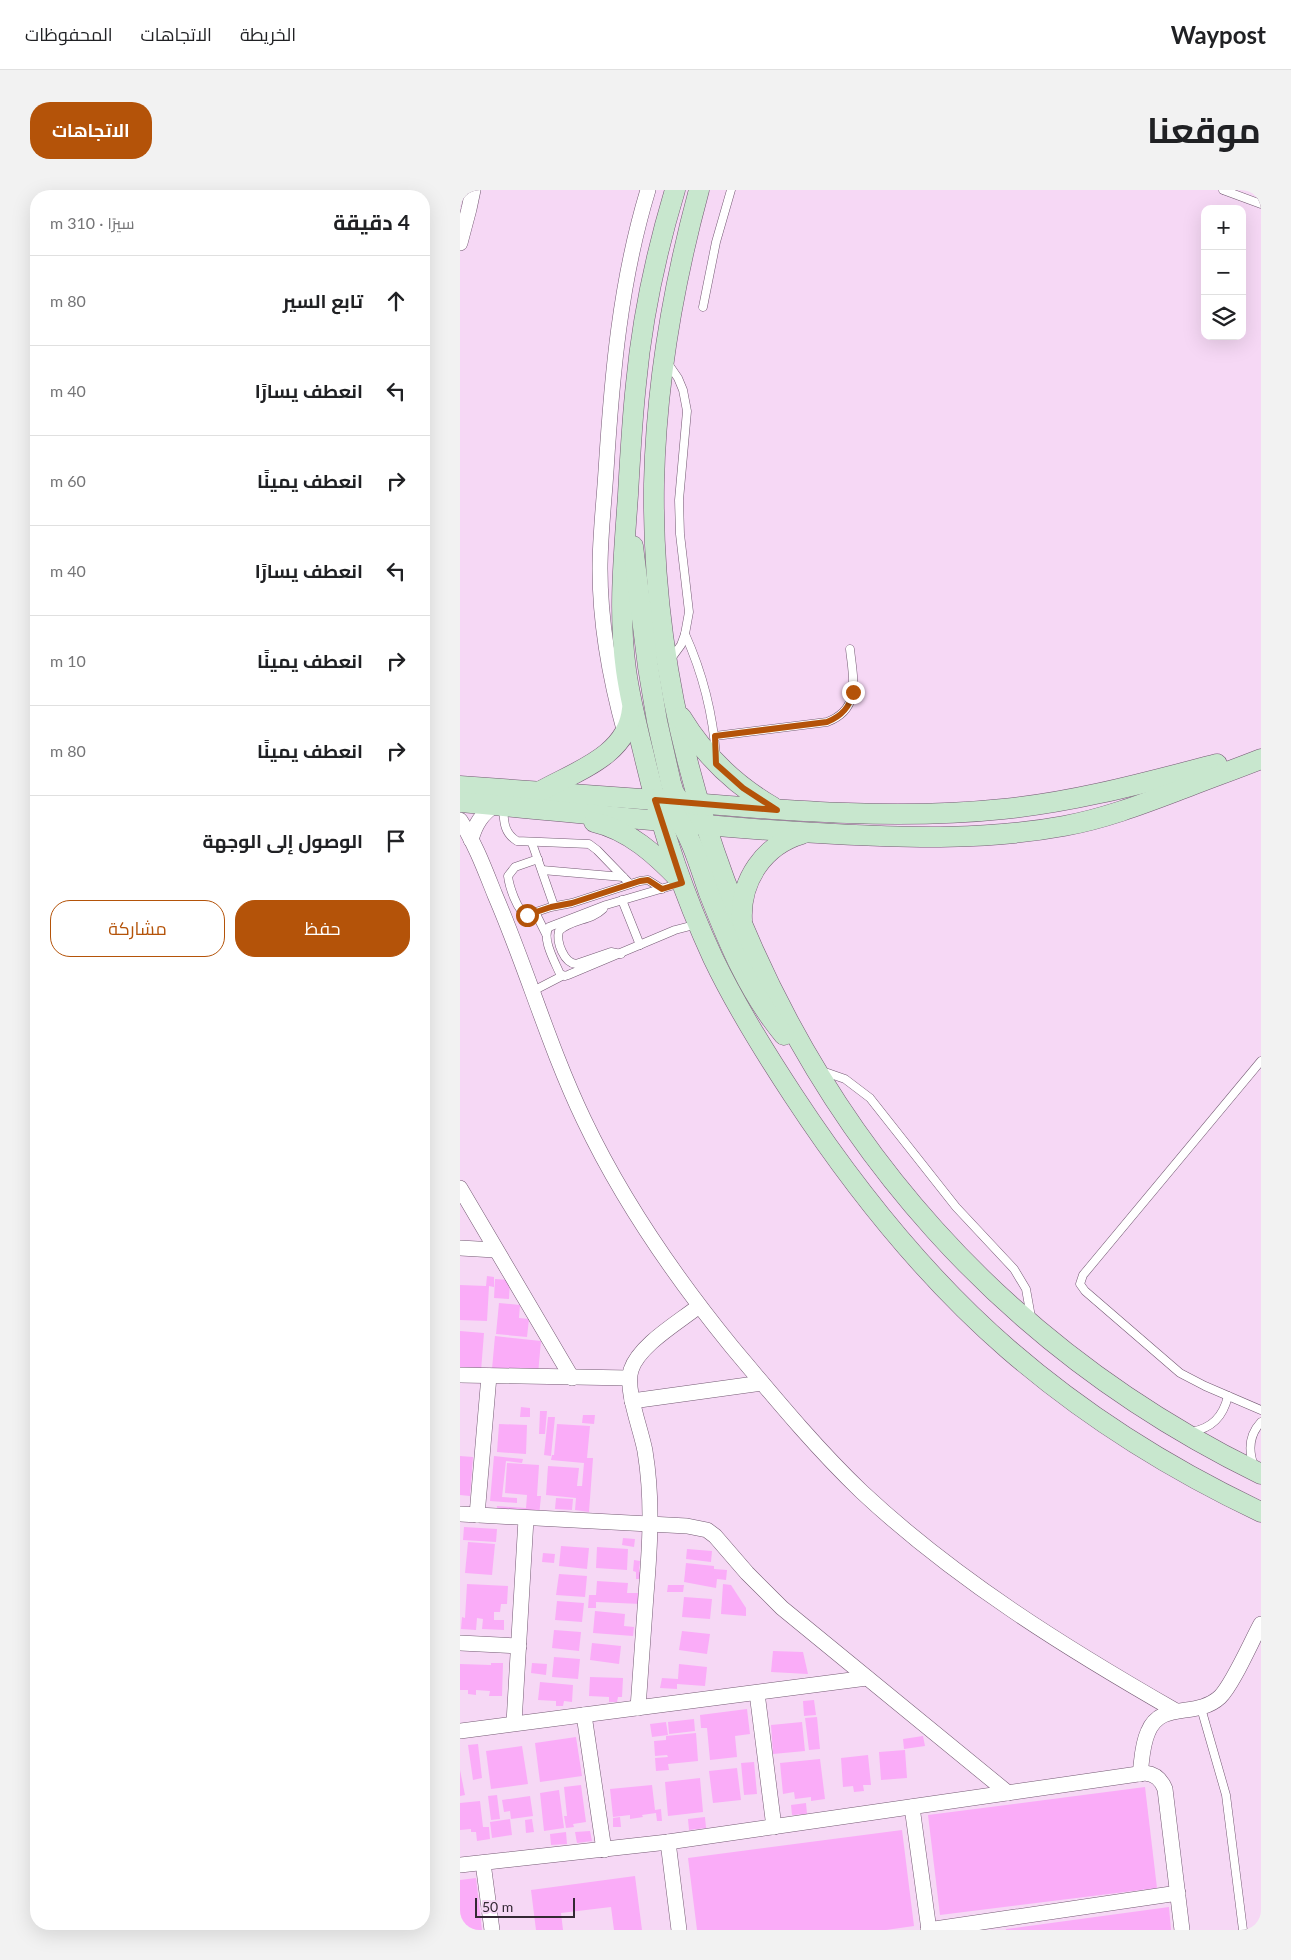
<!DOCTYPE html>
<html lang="ar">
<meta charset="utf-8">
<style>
:root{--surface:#fff;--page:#f2f2f2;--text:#202124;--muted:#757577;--line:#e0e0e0;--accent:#b45309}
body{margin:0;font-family:Lato,Cairo,sans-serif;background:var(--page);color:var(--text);direction:rtl}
.controls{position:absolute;right:15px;top:15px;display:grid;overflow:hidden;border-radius:10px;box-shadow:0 5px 20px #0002}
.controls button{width:45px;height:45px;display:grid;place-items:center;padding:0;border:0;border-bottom:1px solid var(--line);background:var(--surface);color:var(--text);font:25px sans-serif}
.scale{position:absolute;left:15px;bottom:12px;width:100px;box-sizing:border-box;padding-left:5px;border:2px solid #342934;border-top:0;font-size:14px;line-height:18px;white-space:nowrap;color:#342934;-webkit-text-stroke:4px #f6d8f5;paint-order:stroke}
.stop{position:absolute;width:15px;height:15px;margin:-11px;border:4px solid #b45309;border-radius:50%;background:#fff}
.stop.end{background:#b45309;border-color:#fff;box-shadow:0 1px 5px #0008}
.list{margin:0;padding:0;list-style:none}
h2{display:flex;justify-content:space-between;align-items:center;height:65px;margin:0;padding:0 20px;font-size:21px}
h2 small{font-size:16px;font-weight:400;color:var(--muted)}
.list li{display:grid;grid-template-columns:32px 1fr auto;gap:15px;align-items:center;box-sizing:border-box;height:90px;padding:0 20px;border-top:1px solid var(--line)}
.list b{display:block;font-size:19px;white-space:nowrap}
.list em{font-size:16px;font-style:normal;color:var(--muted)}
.actions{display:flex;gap:10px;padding:15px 20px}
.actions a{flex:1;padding:11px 0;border:1px solid var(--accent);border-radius:20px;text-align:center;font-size:18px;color:var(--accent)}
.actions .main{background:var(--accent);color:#fff}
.icon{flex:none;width:28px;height:28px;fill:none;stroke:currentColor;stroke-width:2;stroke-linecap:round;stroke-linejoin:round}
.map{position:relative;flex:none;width:801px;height:1740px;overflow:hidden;direction:ltr;border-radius:20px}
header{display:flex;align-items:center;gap:30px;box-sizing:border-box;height:70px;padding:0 25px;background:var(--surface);border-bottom:1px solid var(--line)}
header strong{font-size:24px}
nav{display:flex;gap:28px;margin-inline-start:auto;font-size:18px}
.intro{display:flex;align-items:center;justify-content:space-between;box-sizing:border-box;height:120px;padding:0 30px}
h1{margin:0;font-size:35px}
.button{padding:12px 22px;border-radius:20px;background:var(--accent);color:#fff;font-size:18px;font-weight:700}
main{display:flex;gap:30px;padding:0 30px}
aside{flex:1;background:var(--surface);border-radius:20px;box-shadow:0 5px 20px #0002}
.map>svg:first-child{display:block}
</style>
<header>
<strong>Waypost</strong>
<nav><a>الخريطة</a><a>الاتجاهات</a><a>المحفوظات</a></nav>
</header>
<div class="intro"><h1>موقعنا</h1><a class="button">الاتجاهات</a></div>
<main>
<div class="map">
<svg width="801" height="1740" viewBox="0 0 801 1740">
<rect width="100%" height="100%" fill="#f6d8f5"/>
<g fill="#faacf8">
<polygon points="27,1086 34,1087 34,1097 29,1096 27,1131 0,1130 0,1095 26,1096"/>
<polygon points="35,1089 50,1090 49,1109 34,1108"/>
<polygon points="39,1113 60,1115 59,1128 69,1129 67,1147 36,1144"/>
<polygon points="0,1141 24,1143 21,1181 0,1179"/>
<polygon points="35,1146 81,1151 78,1184 32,1179"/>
<polygon points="61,1217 70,1218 70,1227 60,1227"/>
<polygon points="80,1221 87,1221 85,1244 79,1244"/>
<polygon points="123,1225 135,1225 134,1234 122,1233"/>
<polygon points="88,1227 95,1227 91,1266 84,1265"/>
<polygon points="39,1234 67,1235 66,1264 37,1262"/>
<polygon points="97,1234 130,1236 127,1268 133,1268 129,1322 115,1320 116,1308 86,1305 88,1276 119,1278 117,1296 122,1296 124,1273 91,1270 92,1265 94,1265"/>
<polygon points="0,1266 13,1267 10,1306 0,1305"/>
<polygon points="34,1266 63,1269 62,1273 46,1271 42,1307 57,1308 57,1313 30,1311"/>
<polygon points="47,1273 79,1275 77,1306 81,1306 79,1326 36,1323 37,1316 66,1318 67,1305 45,1303"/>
<polygon points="96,1308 113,1309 112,1320 95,1319"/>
<polygon points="4,1337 37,1339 36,1352 3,1350"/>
<polygon points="163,1348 175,1349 174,1357 162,1355"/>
<polygon points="8,1352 35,1354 32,1385 5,1383"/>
<polygon points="101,1356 129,1358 127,1379 99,1376"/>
<polygon points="137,1357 168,1359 167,1380 136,1378"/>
<polygon points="227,1359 252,1361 251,1372 226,1369"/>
<polygon points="83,1363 95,1364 94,1373 82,1372"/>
<polygon points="174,1370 180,1371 179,1382 184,1382 183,1389 176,1389 176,1382 173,1381"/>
<polygon points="226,1373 254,1376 254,1379 267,1380 266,1390 257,1389 256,1398 224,1392"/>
<polygon points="99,1384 127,1386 125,1407 96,1405"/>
<polygon points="137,1391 168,1393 167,1403 181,1403 181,1414 136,1412 136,1418 128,1418 129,1405 136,1405"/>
<polygon points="7,1394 48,1396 47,1414 41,1414 40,1422 34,1422 34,1430 44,1430 44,1440 22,1439 23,1429 17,1428 16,1440 1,1439 2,1427 5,1428"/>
<polygon points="263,1394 271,1395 286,1418 286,1426 261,1424"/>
<polygon points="208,1395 224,1395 223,1402 207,1402"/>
<polygon points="224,1407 252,1409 250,1429 222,1427"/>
<polygon points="97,1411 124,1413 122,1432 95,1430"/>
<polygon points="135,1421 165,1424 164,1436 174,1437 173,1446 133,1443"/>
<polygon points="94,1440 121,1442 119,1461 92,1458"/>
<polygon points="222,1441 250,1444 247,1464 219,1460"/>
<polygon points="132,1453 161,1456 159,1474 130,1470"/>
<polygon points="313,1461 343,1462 348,1484 311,1482"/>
<polygon points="94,1467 120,1469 118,1489 92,1487"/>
<polygon points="31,1473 43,1473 42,1506 29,1506 30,1501 16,1500 16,1505 8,1504 8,1500 0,1500 0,1474 31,1475"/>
<polygon points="72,1473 87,1474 86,1485 71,1483"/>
<polygon points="219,1474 247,1477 245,1496 217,1494 217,1499 200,1498 202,1488 218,1489"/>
<polygon points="130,1487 163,1488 162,1507 158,1507 157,1512 149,1512 149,1507 129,1506"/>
<polygon points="80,1492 113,1495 112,1512 104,1511 103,1516 96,1516 96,1511 78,1510"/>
<polygon points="354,1510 356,1525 344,1526 343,1511"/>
<polygon points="287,1519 290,1544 275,1546 277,1567 250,1570 247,1538 241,1538 240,1525"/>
<polygon points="357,1527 360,1559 349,1560 345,1528"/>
<polygon points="234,1529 235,1541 209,1544 208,1532"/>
<polygon points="206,1532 208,1545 192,1547 190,1534"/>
<polygon points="342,1532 345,1561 313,1564 311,1535"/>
<polygon points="236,1543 238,1571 208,1574 209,1580 196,1581 195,1568 208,1567 207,1565 195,1566 194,1551 206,1550 206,1546"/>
<polygon points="463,1546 465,1556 444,1559 443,1549"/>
<polygon points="116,1547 122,1586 80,1592 75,1553"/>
<polygon points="18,1554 22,1588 13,1590 8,1555"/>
<polygon points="62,1556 68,1594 31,1599 26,1561"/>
<polygon points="445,1560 447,1588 421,1590 419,1562"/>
<polygon points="408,1565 411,1595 403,1595 404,1601 394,1602 393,1596 383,1597 381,1568"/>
<polygon points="360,1569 365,1609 351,1611 351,1607 335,1609 334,1602 323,1604 320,1573"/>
<polygon points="294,1572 297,1604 284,1605 281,1573"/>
<polygon points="277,1578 281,1610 253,1613 249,1581"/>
<polygon points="0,1580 5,1605 0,1606"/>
<polygon points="240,1588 243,1622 208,1626 205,1592"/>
<polygon points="121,1595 126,1632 113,1634 114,1637 106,1638 104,1626 107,1626 104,1597"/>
<polygon points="192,1595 195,1620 201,1619 202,1631 197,1631 196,1623 182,1625 183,1627 170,1629 170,1625 153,1627 150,1599"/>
<polygon points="685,1597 697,1698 480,1725 468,1625"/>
<polygon points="99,1600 104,1638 84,1641 80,1603"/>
<polygon points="37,1605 40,1629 31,1630 28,1606"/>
<polygon points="70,1606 73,1626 51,1629 50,1621 44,1622 42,1610"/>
<polygon points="20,1611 23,1637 29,1637 30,1649 17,1651 16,1642 11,1642 11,1639 0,1640 0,1613"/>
<polygon points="346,1613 347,1624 332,1625 331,1615"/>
<polygon points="160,1627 161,1637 153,1637 153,1628"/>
<polygon points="245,1627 246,1638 229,1640 228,1629"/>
<polygon points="50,1629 52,1645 32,1648 30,1632"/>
<polygon points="72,1629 74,1642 66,1643 65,1630"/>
<polygon points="442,1640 454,1736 426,1740 237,1740 228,1668"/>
<polygon points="130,1641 132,1651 117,1653 115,1642"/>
<polygon points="106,1642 107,1654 91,1655 90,1644"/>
<polygon points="175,1686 182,1740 154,1740 151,1717 101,1723 103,1740 76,1740 71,1700"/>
<polygon points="16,1688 22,1740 0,1740 0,1690"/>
<polygon points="709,1717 711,1740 546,1740 546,1739"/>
</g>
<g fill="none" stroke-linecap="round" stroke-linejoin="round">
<g stroke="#745a73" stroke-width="9">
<g id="lane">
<polyline points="763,0 801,14"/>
<polyline points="243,117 256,52 271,0"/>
<polyline points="207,172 218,188 223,200 227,221 219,310 220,344 229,422 225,444 221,455 210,470"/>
<path d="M 225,444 C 243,484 253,523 256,567"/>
<path d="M 255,546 L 367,532 C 402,519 393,488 390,459"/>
<path d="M 43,618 C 44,632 44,643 57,651 L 129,654 L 137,660 L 170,694"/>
<polyline points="72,653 94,716"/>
<path d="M 78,669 L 55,677 L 48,686 C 49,695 57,722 67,725 L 91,717 L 112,713 L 180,691 L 188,690 L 202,699"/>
<polyline points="82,680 163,687"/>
<path d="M 221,693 L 146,715 L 89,737 C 81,748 95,772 100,784 L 105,786 L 108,785 L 215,740 L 238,734"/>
<polyline points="162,710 180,755"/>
<path d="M 143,719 C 131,731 111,729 99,741 C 96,752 104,773 116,774 L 151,762 L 161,764"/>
<polyline points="75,722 86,744"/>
<polyline points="73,801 102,786"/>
<polyline points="801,871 623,1085 620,1094 625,1101 720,1183 745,1196 801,1220"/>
<polyline points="362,881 385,889 410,908 496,1017 554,1079 566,1099 571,1127"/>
<path d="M 731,1242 C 752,1238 763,1227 768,1206"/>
<path d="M 794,1276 C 788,1260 789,1245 801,1232"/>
<polyline points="741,1518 766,1605 783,1740"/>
</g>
</g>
<g stroke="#745a73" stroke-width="16">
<g id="street">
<polyline points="0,53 9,19 13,0"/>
<path d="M 165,543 C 150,489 140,435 140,379 C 140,346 144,313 146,281 C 152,185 160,92 188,0"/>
<path d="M 0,630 C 15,653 25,680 35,705 C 67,779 89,857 124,930 C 163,1012 215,1087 272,1157 C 314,1207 355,1257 402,1302 C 495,1389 606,1458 716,1521"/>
<path d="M 11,650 C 15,634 22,624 35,615"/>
<polyline points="0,998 112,1188"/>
<polyline points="0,1058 35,1060"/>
<polyline points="0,1185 169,1188"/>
<polyline points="172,1211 302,1193"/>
<polyline points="0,1324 227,1336 247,1340 255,1346 287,1383 322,1418 548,1603"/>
<polyline points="17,1325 29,1186"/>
<polyline points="0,1453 59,1456"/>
<polyline points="297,1503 314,1637"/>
<path d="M 178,1518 C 181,1480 183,1443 186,1405 C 190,1356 193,1310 185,1261 C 181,1239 165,1200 171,1180 C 179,1155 219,1132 239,1116"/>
<polyline points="124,1525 144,1660"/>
<polyline points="54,1533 66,1329"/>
<polyline points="0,1541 407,1488"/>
<path d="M 680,1584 C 682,1570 682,1555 688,1542 C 701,1510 736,1529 760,1507 C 773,1494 791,1452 801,1434"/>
<polyline points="452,1617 469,1740"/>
<polyline points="208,1652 219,1740"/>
<polyline points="23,1673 32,1740"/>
<path d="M 0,1675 L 208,1652 L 685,1583 C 695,1584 701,1589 705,1599 L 722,1740"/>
<polyline points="468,1740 718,1703"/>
</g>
</g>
<g stroke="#745a73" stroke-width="21">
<g id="secondary">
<path d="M 215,0 C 196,63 182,129 176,194 C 172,231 170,268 168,305 C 164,364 158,421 166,480 C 170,509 177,537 184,565 C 200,634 223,703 253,768 C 276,816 304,861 333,905 C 394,998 464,1086 548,1159 C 624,1225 710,1279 801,1322"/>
<path d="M 239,0 C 213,96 196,194 194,294 C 192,430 218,564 265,691 C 364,955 547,1160 801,1284"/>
<polyline points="173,356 188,477 197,531 211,593 214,603 225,619"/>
<path d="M 221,527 C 244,565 275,595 313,617"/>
<path d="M 0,596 C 65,601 130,605 195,610 C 310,619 428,631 543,619 C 616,612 687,592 757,574"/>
<path d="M 79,602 C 114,582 168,566 172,519"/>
<path d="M 0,612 C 125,623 250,638 375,644 C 451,648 528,650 604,636 C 643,629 680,615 717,601 C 745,590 773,580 801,569"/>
<path d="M 216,626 C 232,647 240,678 249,703 C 269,754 289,803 324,845"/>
<path d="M 134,632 C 169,640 196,665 220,690"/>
<path d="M 282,730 C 280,690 304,655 342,644"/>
</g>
</g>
<use href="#lane" stroke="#fff" stroke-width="8"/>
<use href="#street" stroke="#fff" stroke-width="15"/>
<use href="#secondary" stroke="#c8e7ce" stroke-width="20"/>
</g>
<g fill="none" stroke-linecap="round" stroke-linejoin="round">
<path stroke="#b45309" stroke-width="6" d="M 67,725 L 91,717 L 112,713 L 180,691 L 188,690 L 202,699 L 222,693 L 195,610 L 317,620 L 283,598 L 256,574 L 255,546 L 367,532 C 382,526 390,517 393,502"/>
</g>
</svg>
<div class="controls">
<button>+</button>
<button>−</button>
<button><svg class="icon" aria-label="layers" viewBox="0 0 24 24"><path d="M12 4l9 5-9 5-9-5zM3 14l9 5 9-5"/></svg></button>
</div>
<div class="scale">50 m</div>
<div class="stop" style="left:67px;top:725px"></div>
<div class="stop end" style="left:393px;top:502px"></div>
</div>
<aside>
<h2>4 دقيقة<small>سيرًا · 310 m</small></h2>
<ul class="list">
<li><svg class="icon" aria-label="ahead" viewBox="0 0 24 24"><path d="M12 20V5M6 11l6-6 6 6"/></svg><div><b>تابع السير</b></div><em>80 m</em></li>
<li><svg class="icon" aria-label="left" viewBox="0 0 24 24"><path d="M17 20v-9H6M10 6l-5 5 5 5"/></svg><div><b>انعطف يسارًا</b></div><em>40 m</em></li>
<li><svg class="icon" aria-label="right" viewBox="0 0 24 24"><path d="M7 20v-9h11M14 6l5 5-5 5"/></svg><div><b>انعطف يمينًا</b></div><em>60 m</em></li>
<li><svg class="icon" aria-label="left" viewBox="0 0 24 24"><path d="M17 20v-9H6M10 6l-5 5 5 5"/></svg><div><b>انعطف يسارًا</b></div><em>40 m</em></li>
<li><svg class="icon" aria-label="right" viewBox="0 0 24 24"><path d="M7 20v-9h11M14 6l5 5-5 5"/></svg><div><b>انعطف يمينًا</b></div><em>10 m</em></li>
<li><svg class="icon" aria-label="right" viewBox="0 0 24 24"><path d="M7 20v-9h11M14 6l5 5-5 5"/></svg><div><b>انعطف يمينًا</b></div><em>80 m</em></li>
<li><svg class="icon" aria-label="arrive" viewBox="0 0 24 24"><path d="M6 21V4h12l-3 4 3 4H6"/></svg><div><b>الوصول إلى الوجهة</b></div></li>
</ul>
<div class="actions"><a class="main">حفظ</a><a>مشاركة</a></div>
</aside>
</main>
